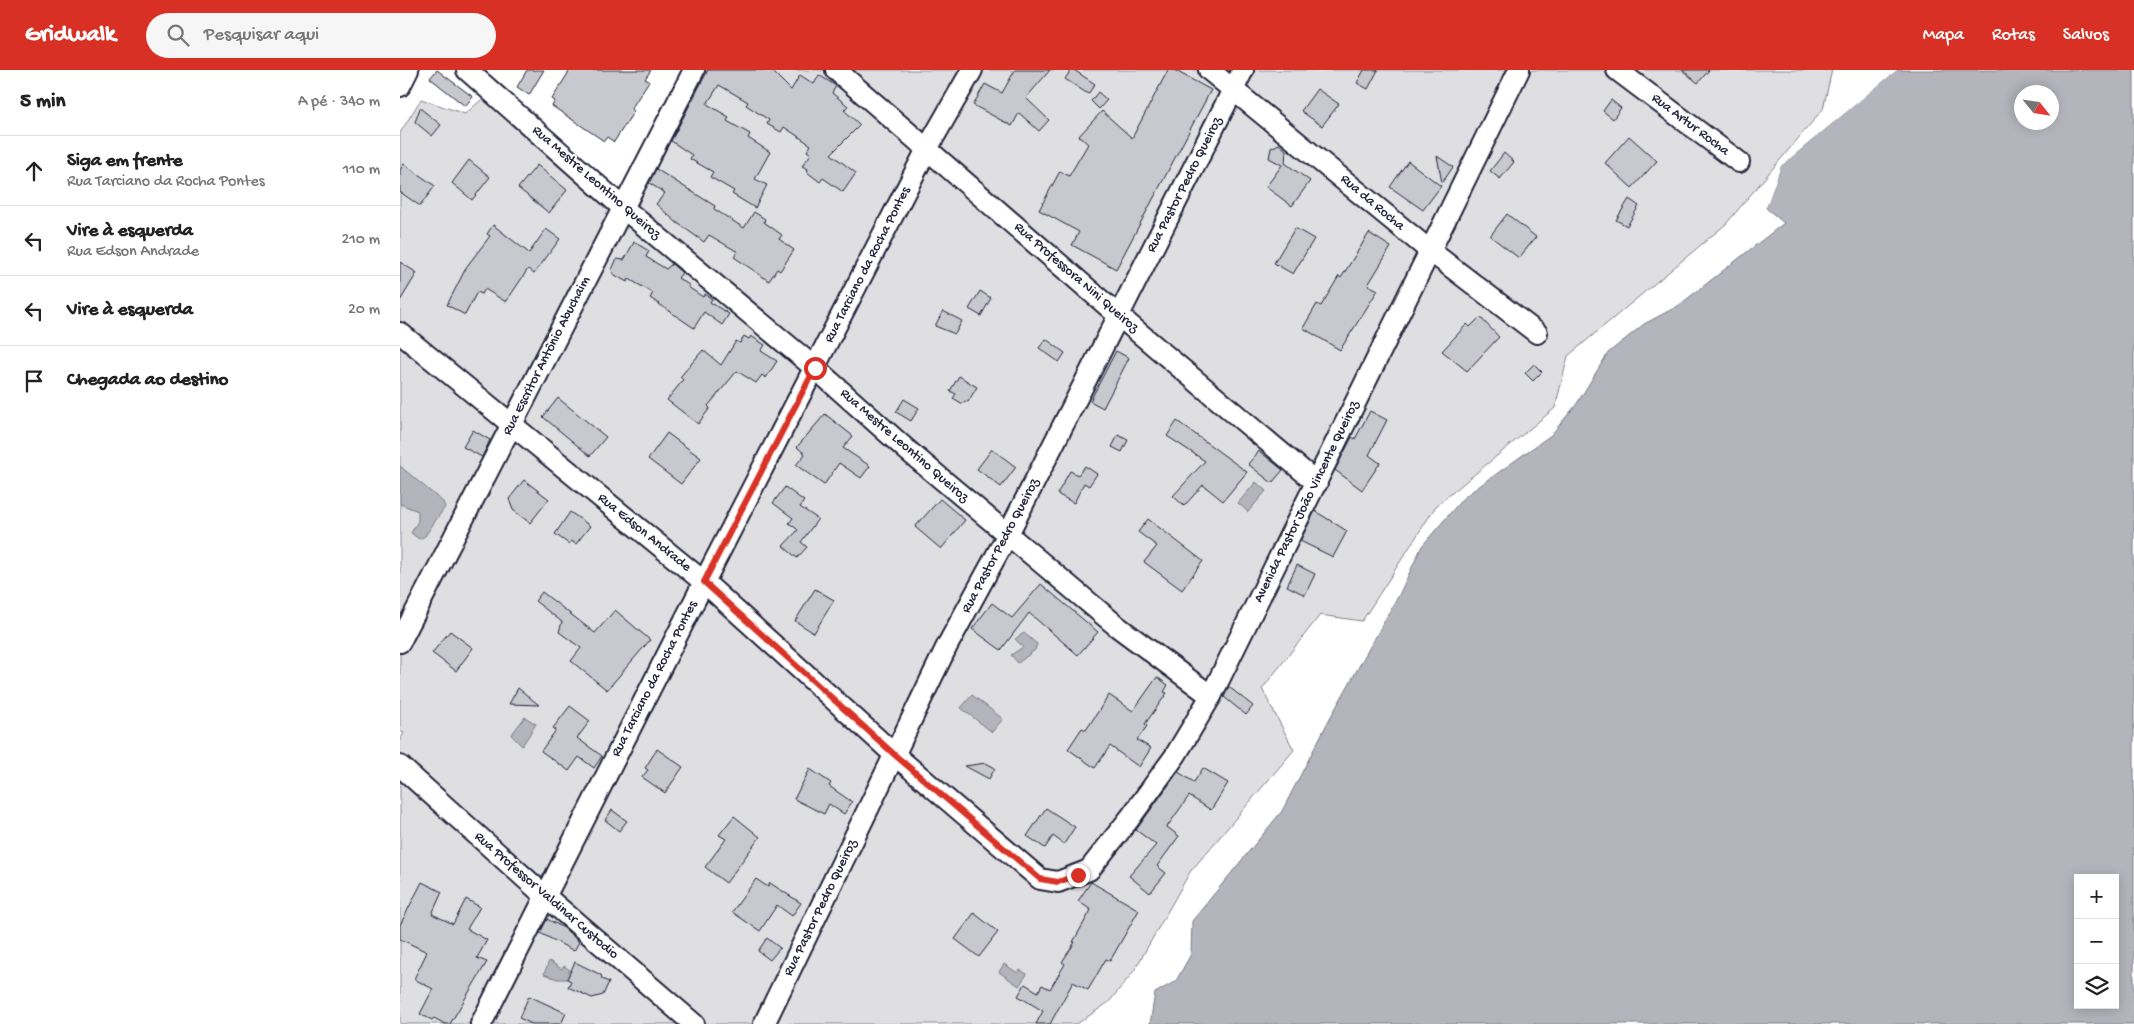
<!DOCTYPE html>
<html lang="pt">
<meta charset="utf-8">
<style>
:root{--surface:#fff;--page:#f6f6f6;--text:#222;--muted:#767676;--line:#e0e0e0;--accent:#d93025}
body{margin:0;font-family:"Gochi Hand",sans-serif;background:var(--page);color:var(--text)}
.controls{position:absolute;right:15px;bottom:15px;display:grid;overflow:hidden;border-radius:0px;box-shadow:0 2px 12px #0003}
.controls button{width:45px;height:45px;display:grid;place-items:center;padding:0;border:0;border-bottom:1px solid var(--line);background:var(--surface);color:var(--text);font:25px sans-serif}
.compass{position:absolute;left:1614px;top:15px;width:45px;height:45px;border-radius:50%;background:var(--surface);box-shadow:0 2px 12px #0003;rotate:120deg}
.stop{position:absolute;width:15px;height:15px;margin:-11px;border:4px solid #d93025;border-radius:50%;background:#fff}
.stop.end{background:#d93025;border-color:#fff;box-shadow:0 1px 5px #0008}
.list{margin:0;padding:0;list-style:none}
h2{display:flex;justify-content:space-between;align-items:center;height:65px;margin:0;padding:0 20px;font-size:21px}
h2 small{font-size:16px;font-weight:400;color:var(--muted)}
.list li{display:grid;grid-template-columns:32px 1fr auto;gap:15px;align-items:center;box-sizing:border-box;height:70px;padding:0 20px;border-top:1px solid var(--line)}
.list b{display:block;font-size:19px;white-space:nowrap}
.list p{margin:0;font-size:16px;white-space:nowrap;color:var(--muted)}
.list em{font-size:16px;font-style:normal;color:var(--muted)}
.icon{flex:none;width:28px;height:28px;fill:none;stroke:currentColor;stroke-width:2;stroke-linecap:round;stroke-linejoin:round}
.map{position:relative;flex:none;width:1734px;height:954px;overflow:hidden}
header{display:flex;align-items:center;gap:30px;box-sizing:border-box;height:70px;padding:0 25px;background:var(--accent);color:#fff}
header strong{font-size:24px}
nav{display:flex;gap:28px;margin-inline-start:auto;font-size:18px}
.search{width:350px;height:45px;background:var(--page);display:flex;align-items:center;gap:12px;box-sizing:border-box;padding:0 18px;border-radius:28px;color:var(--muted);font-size:19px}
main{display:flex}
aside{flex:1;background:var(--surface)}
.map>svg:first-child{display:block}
</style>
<header>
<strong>Gridwalk</strong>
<div class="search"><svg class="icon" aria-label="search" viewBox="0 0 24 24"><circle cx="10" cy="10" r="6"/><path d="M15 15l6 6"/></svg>Pesquisar aqui</div>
<nav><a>Mapa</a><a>Rotas</a><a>Salvos</a></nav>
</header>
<main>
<aside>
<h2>5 min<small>A pé · 340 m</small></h2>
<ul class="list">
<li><svg class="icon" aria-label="ahead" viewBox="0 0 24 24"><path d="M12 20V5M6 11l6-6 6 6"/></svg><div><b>Siga em frente</b><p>Rua Tarciano da Rocha Pontes</p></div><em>110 m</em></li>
<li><svg class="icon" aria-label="left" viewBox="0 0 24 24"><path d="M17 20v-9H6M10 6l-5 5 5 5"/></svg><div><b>Vire à esquerda</b><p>Rua Edson Andrade</p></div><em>210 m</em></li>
<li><svg class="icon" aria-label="left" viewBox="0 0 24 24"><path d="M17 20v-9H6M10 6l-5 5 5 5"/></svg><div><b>Vire à esquerda</b></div><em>20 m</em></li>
<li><svg class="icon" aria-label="arrive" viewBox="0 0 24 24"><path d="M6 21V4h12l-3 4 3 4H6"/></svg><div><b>Chegada ao destino</b></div></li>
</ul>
</aside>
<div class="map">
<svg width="1734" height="954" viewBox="0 0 1734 954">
<rect width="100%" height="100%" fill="#fff"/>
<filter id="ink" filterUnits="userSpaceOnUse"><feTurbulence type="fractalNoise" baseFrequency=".02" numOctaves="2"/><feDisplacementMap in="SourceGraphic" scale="10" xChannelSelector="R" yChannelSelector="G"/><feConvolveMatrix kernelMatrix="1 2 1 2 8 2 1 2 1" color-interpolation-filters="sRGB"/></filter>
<g filter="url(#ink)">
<polygon fill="#dfdfe2" stroke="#80808e" points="307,0 1432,0 1423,39 1326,154 1168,286 1155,338 1036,436 962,551 920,545 862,619 894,680 790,802 734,901 709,932 677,954 0,954 0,670 4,663 0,661 0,63 21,29 65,44 95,18 237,139 257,84"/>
<g fill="#b4b4bc" stroke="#7a7a88" fill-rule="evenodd">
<path d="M 1497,0 L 1734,0 L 1734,954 L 750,954 L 755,923 L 776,911 L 791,884 L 792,851 L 882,741 L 930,648 L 999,525 L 1022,476 L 1064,427 L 1151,365 L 1176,335 L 1208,283 L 1244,254 L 1278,236 L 1384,153 L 1366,138 L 1381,96 ZM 1622,22 L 1652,22 L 1652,52 L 1622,52 ZM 1678,808 L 1715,808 L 1715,935 L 1678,935 Z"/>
<polygon points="0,396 43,432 45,437 25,466 19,469 11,463 18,451 18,441 0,434"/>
<polygon points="856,412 866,421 848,442 838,433"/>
<polygon points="624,563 637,574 635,580 618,593 611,585 623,577 615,569"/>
<polygon points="572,625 603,649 592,662 561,638"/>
<polygon points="125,647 136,654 122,676 111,665"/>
<polygon points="149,891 162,899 164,896 170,900 167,909 157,909 144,904"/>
<polygon points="604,894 618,903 620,900 627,904 619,916 599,902"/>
</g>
<polygon fill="#fff" points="1493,0 1497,0 1381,96 1366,138 1365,133 1379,94"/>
<g fill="#c8c8cf" stroke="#22223b">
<polygon points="37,0 73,27 65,36 30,8"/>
<polygon points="127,0 144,0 129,25 117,17"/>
<polygon points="170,0 251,0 245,9 249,11 231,39 234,41 214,72 207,67 204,71 152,36 155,31 152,29"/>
<polygon points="308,0 371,0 391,20 400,5 414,14 419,5 436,16 432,23 448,36 444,40 460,55 431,84 456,103 443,122 423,108 420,112 407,102 408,99 402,96 411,84 407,81 411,75 384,57 381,62 367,54 369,50 346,35 348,32 319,15 307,34 329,47 327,51 350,64 348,68 370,82 355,109 367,115 355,138 332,124 334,121 310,107 313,102 290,89 292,85 271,71"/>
<polygon points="615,0 650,0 626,28 649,50 639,61 619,43 612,56 573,35 585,14 602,23"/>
<polygon points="671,0 674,0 695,14 688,24 665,9"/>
<polygon points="768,0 774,0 811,20 716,199 672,175 679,162 639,140 660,101 669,106 688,74 679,66 702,41 732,68"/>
<polygon points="964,0 978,0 968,19 957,13"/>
<polygon points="1282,0 1309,0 1298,13"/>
<polygon points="917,19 939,34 922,56 901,41"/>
<polygon points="698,22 707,30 699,39 691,31"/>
<polygon points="1211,30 1221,38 1213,49 1203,41"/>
<polygon points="20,38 41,55 32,66 15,52"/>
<polygon points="1229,66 1257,91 1232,118 1205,93"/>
<polygon points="879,74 886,80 885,93 910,111 892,136 866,117 882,95 869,88 871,78"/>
<polygon points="1104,83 1114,92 1100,109 1090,101"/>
<polygon points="1037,86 1053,97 1042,113"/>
<polygon points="69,90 90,107 72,130 52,113"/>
<polygon points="1008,91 1041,116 1023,140 990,117"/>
<polygon points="4,94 35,116 20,136 0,122 0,100"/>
<polygon points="137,95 167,120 149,143 118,118"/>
<polygon points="256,99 315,136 314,139 344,158 354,142 365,149 364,152 382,165 379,169 394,180 380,201 377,199 369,211 334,187 338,182 309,165 304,172 276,152 256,134 265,123 249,113"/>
<polygon points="1229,129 1239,136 1227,156 1216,150"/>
<polygon points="1107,144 1136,167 1119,188 1090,166"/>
<polygon points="93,155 129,183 146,159 160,169 134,204 128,199 106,232 85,219 82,224 77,222 65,245 47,235 67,196 90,166 87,164"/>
<polygon points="895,158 914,169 893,204 874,193"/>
<polygon points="969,163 991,177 968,215 978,220 940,280 903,258 917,234 921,236 939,206 941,208"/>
<polygon points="234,172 249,181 246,187 266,199 272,194 282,203 278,208 289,215 288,217 303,227 305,224 312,229 310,232 329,244 322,255 304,242 294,258 250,228 253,223 229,209 227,212 213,204 212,199 217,189 224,190"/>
<polygon points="0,192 17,203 0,231"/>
<polygon points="580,221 591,228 581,246 569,239"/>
<polygon points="543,241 562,251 555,264 535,256"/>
<polygon points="1080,247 1099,267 1067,301 1042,281 1067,254 1070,257"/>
<polygon points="344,266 349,269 351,266 365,275 361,281 377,291 366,308 362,305 356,313 337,301 308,336 310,338 298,354 267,330 283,310 280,307 303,280 321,295 336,271 340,273"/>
<polygon points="646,269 665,283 659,292 639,278"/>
<polygon points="716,281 729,288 703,338 690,331"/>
<polygon points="1134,294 1142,302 1133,311 1125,303"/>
<polygon points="559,306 577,317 568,332 565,331 563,334 553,328 556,324 550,321"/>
<polygon points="158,328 206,367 190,386 143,347"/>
<polygon points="504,329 519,338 511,351 496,342"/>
<polygon points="970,341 987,350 969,385 980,393 962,420 935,400 952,367 955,369"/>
<polygon points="425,344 453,366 443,378 470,396 461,408 439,393 424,415 396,395 405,384 397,377"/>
<polygon points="777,351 847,402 823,431 803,415 784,436 773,426 805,391 767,366"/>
<polygon points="73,360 90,370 82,387 63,377"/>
<polygon points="267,363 301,388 281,414 248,389"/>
<polygon points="718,365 728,370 722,382 712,377"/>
<polygon points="592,379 616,397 601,417 577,399"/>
<polygon points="859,381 883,400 872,413 848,394"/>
<polygon points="685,396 697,404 689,416 684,413 674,433 657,424 670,401 678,405"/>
<polygon points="124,410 149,429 130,453 113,440 109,429"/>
<polygon points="385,417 404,431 400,437 418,449 401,472 407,477 397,488 383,476 398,460 389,453 393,448 373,433"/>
<polygon points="540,429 565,450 541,479 515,457"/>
<polygon points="915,441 947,461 933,487 900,471"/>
<polygon points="170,442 190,456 176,474 171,471 169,474 155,464"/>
<polygon points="748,449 803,491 782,520 744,492 757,476 738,462"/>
<polygon points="897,495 915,504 905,525 887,516"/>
<polygon points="641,514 698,562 678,585 629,543 601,580 572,559 592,533 612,548"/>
<polygon points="415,519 434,530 414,563 395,551"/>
<polygon points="142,522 195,563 215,540 250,570 207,620 171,591 181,578 159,562 162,552 135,531"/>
<polygon points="50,561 73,578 56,601 32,583"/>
<polygon points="757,607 768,615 764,622 767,623 745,654 747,656 737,670 751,678 739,697 710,676 695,698 668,679 682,658 686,660 709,625 733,641"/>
<polygon points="829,617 853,636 846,645 824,627"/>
<polygon points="118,618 139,635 109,634"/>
<polygon points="170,636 190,651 177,668 202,686 194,698 179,687 169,701 141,681 156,660 153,658"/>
<polygon points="257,679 283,697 265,723 242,707 248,700 245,698"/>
<polygon points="586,693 595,698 589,709 565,696"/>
<polygon points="803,698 828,713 811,740 789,726 767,757 779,766 757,796 766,803 750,823 729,806 756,775 736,760 778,702 794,712"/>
<polygon points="410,699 431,713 429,716 452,732 444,744 429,734 424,744 394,729"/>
<polygon points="646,738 675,757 664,774 653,766 645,778 627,766"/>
<polygon points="212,740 227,751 219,761 205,750"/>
<polygon points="334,746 360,767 326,813 305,797 326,769 319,765"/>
<polygon points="356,809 368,817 370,813 401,833 392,846 377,835 360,861 332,842"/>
<polygon points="22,812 42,822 32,844 53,854 66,829 80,837 67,859 87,870 77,888 87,892 50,954 45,954 34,948 32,950 20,944 33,919 14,909 27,882 0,869 0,855"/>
<polygon points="691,812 739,840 710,891 706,889 688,920 673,912 650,954 636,954 643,941 618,926 625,914 638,922 642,915 650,919 665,894 662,892 675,872 673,872 691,840 678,831"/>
<polygon points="574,843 598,862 579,887 555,869"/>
<polygon points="147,849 164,858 179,872 174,881 140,863"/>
<polygon points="367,868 380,878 370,890 358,881"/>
<polygon points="175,892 201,905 202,909 209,912 203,925 192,928 168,917 171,911 167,909"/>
<polygon points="129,926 166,943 161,954 132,954 119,948"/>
</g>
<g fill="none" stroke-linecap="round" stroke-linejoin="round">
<g stroke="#22223b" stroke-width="24">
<g id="minor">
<polyline points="67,0 222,137 415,298 507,380 718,557 811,626"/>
<polyline points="436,0 719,246 917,413"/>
<polyline points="809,0 1029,180 1137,263"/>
<polyline points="1217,0 1339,92"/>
<polyline points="0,16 8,0"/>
<polyline points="0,263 304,512 496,686 640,809 658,812 689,800 730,748 775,686 811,626 1119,0"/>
<polyline points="0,572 294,0"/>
<polyline points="0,696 145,826 294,954"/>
<polyline points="81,954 304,512 527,79 572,0"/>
<polyline points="364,954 547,576 608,464 843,0"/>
</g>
</g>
<use href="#minor" stroke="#fff" stroke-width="20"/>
</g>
</g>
<g fill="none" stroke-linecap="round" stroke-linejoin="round" filter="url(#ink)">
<polyline stroke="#d93025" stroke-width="6" points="415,298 304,512 496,686 640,809 658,812 678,805"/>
</g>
<g text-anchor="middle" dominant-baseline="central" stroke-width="4" stroke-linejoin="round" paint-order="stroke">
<g font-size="14" fill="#22223b" stroke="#fff">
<text transform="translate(1290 55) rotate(37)">Rua Artur Rocha</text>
<text transform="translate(196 113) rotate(41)">Rua Mestre Leontino Queiroz</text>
<text transform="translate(785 115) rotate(-63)">Rua Pastor Pedro Queiroz</text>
<text transform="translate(972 133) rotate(40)">Rua da Rocha</text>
<text transform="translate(468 195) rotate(-63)">Rua Tarciano da Rocha Pontes</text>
<text transform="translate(676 208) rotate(41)">Rua Professora Nini Queiroz</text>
<text transform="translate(147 286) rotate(-63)">Rua Escritor Antônio Abuchaim</text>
<text transform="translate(504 376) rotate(41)">Rua Mestre Leontino Queiroz</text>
<text transform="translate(907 432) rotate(-64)">Avenida Pastor João Vincente Queiroz</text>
<text transform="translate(244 463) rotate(39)">Rua Edson Andrade</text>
<text transform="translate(601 476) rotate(-62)">Rua Pastor Pedro Queiroz</text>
<text transform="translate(255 609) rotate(-63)">Rua Tarciano da Rocha Pontes</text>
<text transform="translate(146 826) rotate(41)">Rua Professor Valdinar Custodio</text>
<text transform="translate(421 838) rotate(-64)">Rua Pastor Pedro Queiroz</text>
</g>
</g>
</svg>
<div class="controls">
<button>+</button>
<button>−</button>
<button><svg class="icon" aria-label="layers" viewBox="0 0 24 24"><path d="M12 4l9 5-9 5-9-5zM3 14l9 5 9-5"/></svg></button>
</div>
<svg class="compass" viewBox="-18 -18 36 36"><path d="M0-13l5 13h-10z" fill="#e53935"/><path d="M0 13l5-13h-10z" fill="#767676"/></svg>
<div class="stop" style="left:415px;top:298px"></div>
<div class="stop end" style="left:678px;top:805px"></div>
</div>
</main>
